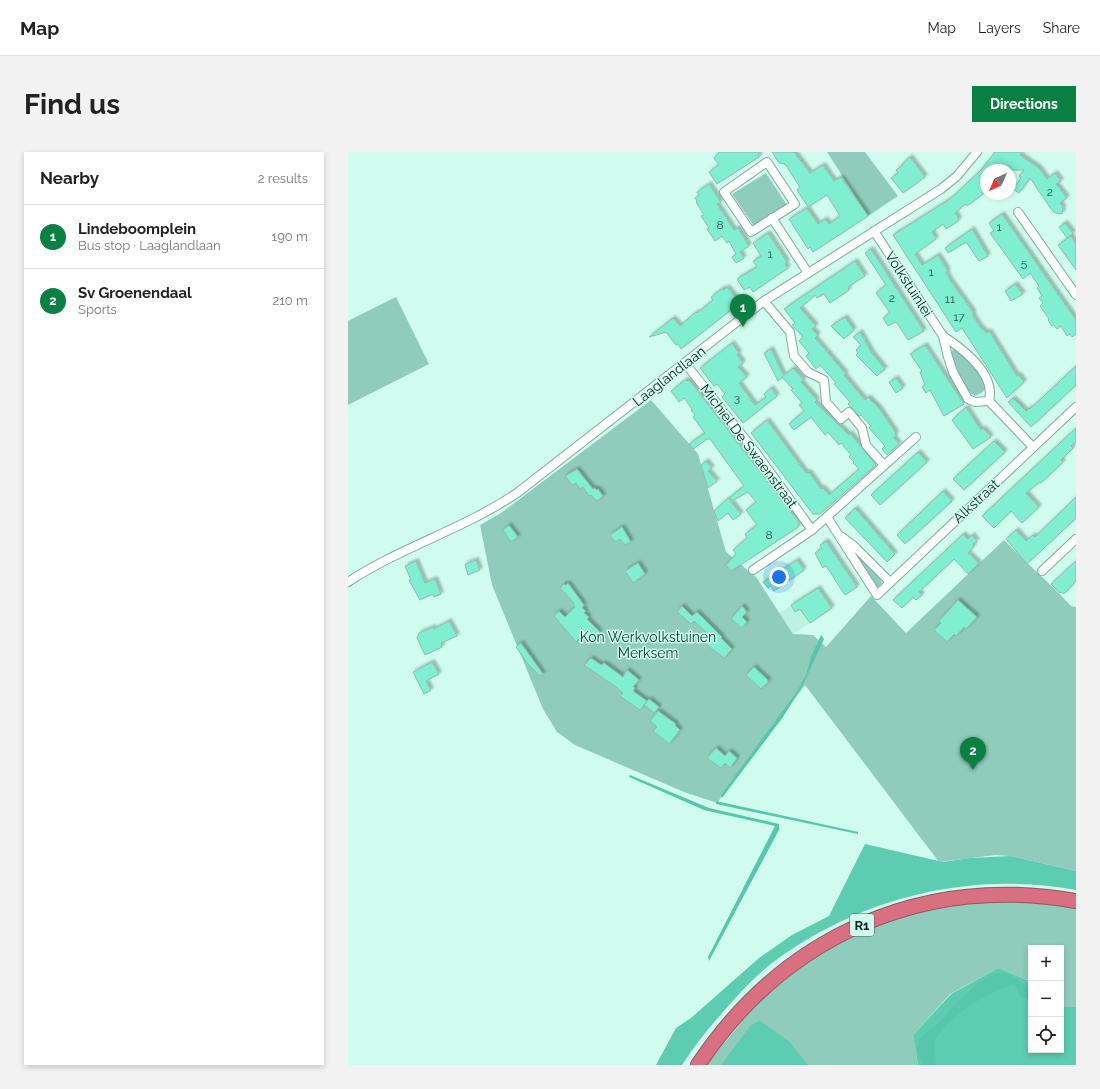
<!DOCTYPE html>
<meta charset="utf-8">
<style>
:root{--surface:#fff;--page:#f2f2f2;--text:#222;--muted:#767676;--line:#e0e0e0;--accent:#0b8043}
body{margin:0;font-family:Raleway,sans-serif;background:var(--page);color:var(--text)}
.controls{position:absolute;right:12px;bottom:12px;display:grid;overflow:hidden;border-radius:0px;box-shadow:0 2px 6px #0003}
.controls button{width:36px;height:36px;display:grid;place-items:center;padding:0;border:0;border-bottom:1px solid var(--line);background:var(--surface);color:var(--text);font:20px sans-serif}
.compass{position:absolute;left:632px;top:12px;width:36px;height:36px;border-radius:50%;background:var(--surface);box-shadow:0 2px 6px #0003;rotate:225deg}
.you{position:absolute;left:431px;top:425px;width:14px;height:14px;margin:-10px;border:3px solid #fff;border-radius:50%;background:#1a73e8;box-shadow:0 0 0 6px #1a73e833}
.badge{display:grid;place-items:center;width:26px;height:26px;border-radius:50%;background:var(--accent);color:#fff;font-size:13px;font-weight:700}
.pin{position:absolute;translate:-50% -33px;filter:drop-shadow(0 1px 2px #0008)}
.pin::after{content:'';position:absolute;top:21px;width:14px;height:12px;background:inherit;clip-path:polygon(0 0,100% 0,50% 100%)}
.list{margin:0;padding:0;list-style:none}
h2{display:flex;justify-content:space-between;align-items:center;height:52px;margin:0;padding:0 16px;font-size:17px}
h2 small{font-size:13px;font-weight:400;color:var(--muted)}
.list li{display:grid;grid-template-columns:26px 1fr auto;gap:12px;align-items:center;box-sizing:border-box;height:64px;padding:0 16px;border-top:1px solid var(--line)}
.list b{display:block;font-size:15px;white-space:nowrap}
.list p{margin:0;font-size:13px;white-space:nowrap;color:var(--muted)}
.list em{font-size:13px;font-style:normal;color:var(--muted)}
.icon{flex:none;width:22px;height:22px;fill:none;stroke:currentColor;stroke-width:2;stroke-linecap:round;stroke-linejoin:round}
.map{position:relative;flex:none;width:728px;height:913px;overflow:hidden;border-radius:0px}
header{display:flex;align-items:center;gap:24px;box-sizing:border-box;height:56px;padding:0 20px;background:var(--surface);border-bottom:1px solid var(--line)}
header strong{font-size:19px}
nav{display:flex;gap:22px;margin-inline-start:auto;font-size:14px}
.intro{display:flex;align-items:center;justify-content:space-between;box-sizing:border-box;height:96px;padding:0 24px}
h1{margin:0;font-size:28px}
.button{padding:10px 18px;border-radius:0px;background:var(--accent);color:#fff;font-size:14px;font-weight:700}
main{display:flex;gap:24px;padding:0 24px}
aside{flex:1;background:var(--surface);border-radius:0px;box-shadow:0 2px 6px #0003}
.map>svg:first-child{display:block}
</style>
<header>
<strong>Map</strong>
<nav><a>Map</a><a>Layers</a><a>Share</a></nav>
</header>
<div class="intro"><h1>Find us</h1><a class="button">Directions</a></div>
<main>
<aside>
<h2>Nearby<small>2 results</small></h2>
<ul class="list">
<li><span class="badge">1</span><div><b>Lindeboomplein</b><p>Bus stop · Laaglandlaan</p></div><em>190 m</em></li>
<li><span class="badge">2</span><div><b>Sv Groenendaal</b><p>Sports</p></div><em>210 m</em></li>
</ul>
</aside>
<div class="map">
<svg width="728" height="913" viewBox="0 0 728 913">
<defs>
<filter id="shadow"><feDropShadow dx="2.5" dy="-2.5" stdDeviation="1" flood-color="#0004"/></filter>
</defs>
<rect width="100%" height="100%" fill="#cffcee"/>
<polygon fill="#bbf2e1" points="470,436 484,456 445,482 431,461"/>
<g fill="#90ccbb">
<polygon points="479,0 517,0 550,44 520,64"/>
<polygon points="418,21 439,53 406,74 384,42"/>
<polygon points="48,145 81,212 0,253 0,169"/>
<path d="M 606,197 C 619,203 635,222 637,236 L 635,240 L 627,244 C 616,240 606,212 602,201 Z"/>
<path d="M 303,248 L 350,302 L 378,400 L 408,425 L 445,482 L 465,483 L 478,495 L 523,444 L 558,481 L 656,388 C 678,411 702,431 723,454 L 728,455 L 728,719 L 662,704 L 647,703 L 591,710 L 457,533 L 369,651 L 336,640 L 227,593 L 209,580 L 195,557 L 144,433 L 132,373 L 153,361 Z"/>
<polygon points="504,397 532,426 534,431 529,436"/>
<polygon points="636,749 682,750 728,755 728,855 713,855 713,796 683,796 683,832 677,827 650,816 602,842 565,883 570,913 358,913 411,849 463,807 501,783 552,765 592,755"/>
</g>
<g fill="#5dccb0">
<path d="M 517,692 L 595,710 L 622,706 L 662,704 L 728,719 L 728,738 C 622,718 510,746 424,811 C 406,825 390,843 375,860 C 360,877 346,894 334,913 L 308,913 L 328,876 L 343,866 L 411,806 L 444,783 L 481,764 Z"/>
<polygon points="650,816 677,827 683,832 683,898 713,898 713,855 728,855 728,913 570,913 565,883 603,842"/>
<polygon points="412,869 441,889 460,913 373,913 403,873"/>
</g>
<g fill="#57c6aa">
<polygon points="473,483 476,487 455,533 435,565 374,646 373,643 450,538 458,523 463,505"/>
<polygon points="282,623 361,656 431,672 431,678 361,809 360,805 427,674 356,658 281,625"/>
<polygon points="368,649 510,680 510,682 368,652"/>
<path d="M 650,821 C 665,822 672,828 683,838 L 683,849 L 675,845 L 672,845 L 668,835 L 664,833 C 640,840 598,865 587,889 C 585,895 587,907 589,913 L 575,913 L 569,898 L 571,887 L 594,868 L 601,858 L 636,826 Z"/>
</g>
<g fill="#80eed0" stroke="#8fbaad" filter="url(#shadow)">
<polygon points="371,0 411,0 411,5 369,32 361,20 371,13 366,6"/>
<polygon points="424,0 446,0 462,21 475,13 486,29 493,25 520,64 465,100 462,95 460,97 441,67 459,56 470,72 477,67 481,72 492,64 479,43 460,55 449,38 452,35 444,23 437,12 431,11"/>
<polygon points="647,0 674,0 672,3 691,16 699,27 707,21 713,29 708,32 719,46 712,51 715,55 714,62 707,61 703,57 682,26 671,41 665,37 673,26 671,24 676,18 638,18 638,34 636,37 638,39 630,46 619,54 617,52 607,61 611,67 609,70 598,77 595,72 584,80 588,87 567,102 574,113 590,103 600,119 598,120 602,128 625,160 625,164 633,176 639,181 641,179 669,224 671,223 676,230 659,246 614,176 608,180 545,83 602,47 632,19"/>
<polygon points="562,5 577,25 555,41 543,26 550,21 548,18 555,13 554,12"/>
<polygon points="361,32 373,50 369,52 386,78 390,76 401,94 392,100 396,106 388,111 384,105 388,102 381,89 379,91 374,84 367,89 359,77 361,76 353,64 356,63 348,50 349,49 347,46 351,43 349,40"/>
<polygon points="654,62 728,168 728,182 724,185 722,182 719,184 713,174 709,177 706,173 704,174 700,168 701,167 692,154 695,151 691,146 694,144 689,136 691,134 682,121 675,127 642,81 646,79 641,71"/>
<polygon points="717,71 725,81 719,86 711,75"/>
<polygon points="624,77 640,104 631,109 618,90 600,101 597,96"/>
<polygon points="420,81 439,110 437,112 440,116 405,140 402,135 396,138 389,127 409,115 405,109 413,104 405,91"/>
<polygon points="723,84 728,92 728,118 710,93"/>
<polygon points="523,97 576,179 560,188 549,171 547,170 540,174 535,166 542,161 528,141 538,133 517,101"/>
<polygon points="507,109 517,124 500,135 501,138 482,151 476,142 469,146 467,143 452,156 468,174 464,177 470,183 467,186 498,222 496,223 517,248 520,245 531,256 548,281 546,286 551,292 539,303 534,297 537,294 521,276 523,274 513,263 511,264 500,252 502,250 486,232 488,231 472,213 468,217 458,204 461,201 451,189 455,185 444,173 447,171 436,157"/>
<polygon points="667,132 675,142 663,149 657,139"/>
<polygon points="379,135 392,151 333,197 330,192 328,193 318,180 301,185 325,166 332,174 348,160 349,161 365,148 363,145 375,136 376,138"/>
<polygon points="497,165 506,178 496,187 483,174"/>
<polygon points="512,180 524,201 537,217 529,224 508,203 510,201 508,198 513,193 505,185"/>
<polygon points="384,191 391,201 389,203 395,211 390,215 399,225 391,231 407,253 418,245 416,242 423,236 429,244 395,271 374,245 377,242 369,232 366,234 352,216"/>
<polygon points="577,193 616,252 596,264 582,238 578,241 574,235 577,233 572,220 574,219 562,202"/>
<polygon points="423,197 436,224 430,229 416,201"/>
<polygon points="728,214 728,233 683,275 660,250 665,246 678,259 681,256 682,257"/>
<polygon points="445,216 456,228 453,230 469,248 467,250 501,283 502,281 528,313 472,362 465,362 403,281 419,268 458,321 461,320 473,337 475,336 481,343 511,317 505,311 506,310 501,305 503,303 493,291 491,293 480,280 477,283 463,265 446,278 441,272 456,259 451,253 454,251 443,238 445,237 434,225"/>
<polygon points="548,226 555,236 548,241 541,230"/>
<polygon points="337,228 342,229 451,370 449,376 383,419 378,413 388,402 385,398 399,386 397,382 409,373 398,358 408,350 400,340 384,349 382,345 396,334 362,287 359,287 345,297 341,292 357,281 345,265 347,263 343,258 344,257 336,246 331,250 323,239"/>
<polygon points="618,255 633,278 635,276 643,285 625,297 604,268"/>
<polygon points="728,276 728,290 723,294 725,296 713,308 715,310 693,331 692,330 678,341 691,355 674,371 663,359 646,376 634,364"/>
<polygon points="646,289 657,300 616,338 605,327"/>
<polygon points="570,300 579,310 532,353 523,343"/>
<polygon points="358,309 364,316 360,319 369,329 360,336 353,313"/>
<polygon points="229,317 245,337 247,336 249,338 250,337 255,344 249,349 243,343 241,344 235,335 232,337 228,331 224,333 217,324"/>
<polygon points="595,339 604,349 557,392 549,383"/>
<polygon points="728,345 728,366 679,412 658,387 668,378 678,389 685,383 687,385"/>
<polygon points="380,346 393,362 385,368 380,361 370,369 366,359"/>
<polygon points="507,356 547,402 539,410 497,366"/>
<polygon points="161,373 170,385 163,390 155,378"/>
<polygon points="274,375 283,390 277,393 272,387 267,390 262,383"/>
<polygon points="615,382 620,387 624,383 629,389 625,392 626,394 620,401 631,411 620,422 606,407 571,440 574,443 568,448 565,445 554,456 545,448"/>
<polygon points="478,389 509,435 497,443 478,414 475,416 467,401 474,396 472,393"/>
<polygon points="128,408 132,418 120,423 117,412"/>
<polygon points="449,408 456,418 426,439 423,434 420,436 415,430"/>
<polygon points="68,409 77,431 87,427 93,442 86,445 85,442 72,448 61,428 63,428 57,414"/>
<polygon points="728,409 728,429 716,442 713,440 712,441 703,432"/>
<polygon points="290,411 297,422 285,431 277,419"/>
<polygon points="220,431 236,453 234,456 238,459 236,461 241,465 239,467 252,480 243,489 236,482 228,490 206,464 211,459 217,465 227,455 225,452 226,451 212,436 216,432 218,433"/>
<polygon points="470,436 484,456 462,471 452,457 447,460 443,453"/>
<polygon points="610,448 629,465 618,477 616,475 608,484 606,482 599,490 586,478 593,471 591,469"/>
<polygon points="334,454 344,464 349,460 374,485 373,486 384,497 376,506 351,487 358,480 346,469 343,472 329,460"/>
<polygon points="394,454 399,460 394,465 399,470 394,476 383,467"/>
<polygon points="101,469 109,484 93,491 94,495 77,503 69,486 71,481 85,475 86,477"/>
<polygon points="173,491 195,522 192,524 180,512 168,495"/>
<polygon points="243,506 253,513 256,511 275,525 279,518 291,528 285,535 287,536 285,539 299,549 292,558 272,544 275,541 268,535 236,513"/>
<polygon points="84,510 91,522 78,529 83,538 76,542 65,520"/>
<polygon points="406,515 420,528 420,530 413,537 398,523"/>
<polygon points="301,547 311,555 306,561 296,553"/>
<polygon points="310,559 328,572 327,573 332,578 321,592 305,579 309,575 302,569"/>
<polygon points="368,596 377,604 381,599 389,606 382,616 377,611 373,616 359,606"/>
</g>
<g fill="none" stroke-linecap="round" stroke-linejoin="round">
<g stroke="#7faa9d" stroke-width="10">
<g id="street">
<polygon points="419,10 447,52 403,80 376,40"/>
<polyline points="670,60 728,143"/>
<polyline points="424,66 460,121"/>
<polyline points="526,79 595,184 600,205 605,220 620,247 627,250 641,249"/>
<polyline points="416,149 442,180 446,204 460,220 476,228 478,250 493,267 501,260 514,276 518,293 536,313"/>
<path d="M 595,184 C 615,197 648,222 641,249"/>
<polyline points="337,211 406,298 464,378"/>
<polyline points="641,249 685,295"/>
<polyline points="479,365 529,443 728,255"/>
<polyline points="494,385 506,394 542,430"/>
<polyline points="405,418 464,378 568,285"/>
<polyline points="694,419 728,387"/>
<path d="M 0,430 C 53,395 116,377 169,341 L 416,149 L 593,37 L 609,24 L 629,0"/>
</g>
</g>
<g stroke="#93555e" stroke-width="16">
<path id="highway" d="M 350,913 C 436,784 574,722 728,749"/>
</g>
<use href="#street" stroke="#fff" stroke-width="8"/>
<use href="#highway" stroke="#d97081" stroke-width="14"/>
</g>
<g text-anchor="middle" dominant-baseline="central" stroke-width="3" stroke-linejoin="round" paint-order="stroke">
<g font-size="12" fill="#2d554a">
<text x="702" y="40">2</text>
<text x="372" y="73">8</text>
<text x="651" y="75">1</text>
<text x="422" y="102">1</text>
<text x="676" y="111">5</text>
<text x="583" y="120">1</text>
<text x="544" y="146">2</text>
<text x="602" y="147">11</text>
<text x="611" y="165">17</text>
<text x="389" y="246">3</text>
<text x="421" y="383">8</text>
</g>
<rect fill="#cffcee" stroke="#4a635c" stroke-width="1" x="502" y="762" width="24" height="22" rx="3"/>
<g font-size="13" font-weight="bold" fill="#11221d">
<text x="514" y="773">R1</text>
</g>
<g font-size="14" fill="#11221d" stroke="#cffcee">
<text transform="translate(561 132) rotate(57)">Volkstuinlei</text>
<text transform="translate(321 224) rotate(-38)">Laaglandlaan</text>
<text transform="translate(401 294) rotate(53)">Michiel De Swaenstraat</text>
<text transform="translate(628 349) rotate(-43)">Alkstraat</text>
</g>
<g font-size="14" fill="#083c31" stroke="#cffcee">
<text x="300" y="485">Kon Werkvolkstuinen<tspan x="300" dy="16">Merksem</tspan></text>
</g>
</g>
</svg>
<div class="controls">
<button>+</button>
<button>−</button>
<button><svg class="icon" aria-label="locate" viewBox="0 0 24 24"><circle cx="12" cy="12" r="6"/><path d="M12 2v4M12 18v4M2 12h4M18 12h4"/></svg></button>
</div>
<svg class="compass" viewBox="-18 -18 36 36"><path d="M0-13l5 13h-10z" fill="#e53935"/><path d="M0 13l5-13h-10z" fill="#767676"/></svg>
<div class="you"></div>
<div class="pin badge" style="left:395px;top:175px">1</div>
<div class="pin badge" style="left:625px;top:618px">2</div>
</div>
</main>
